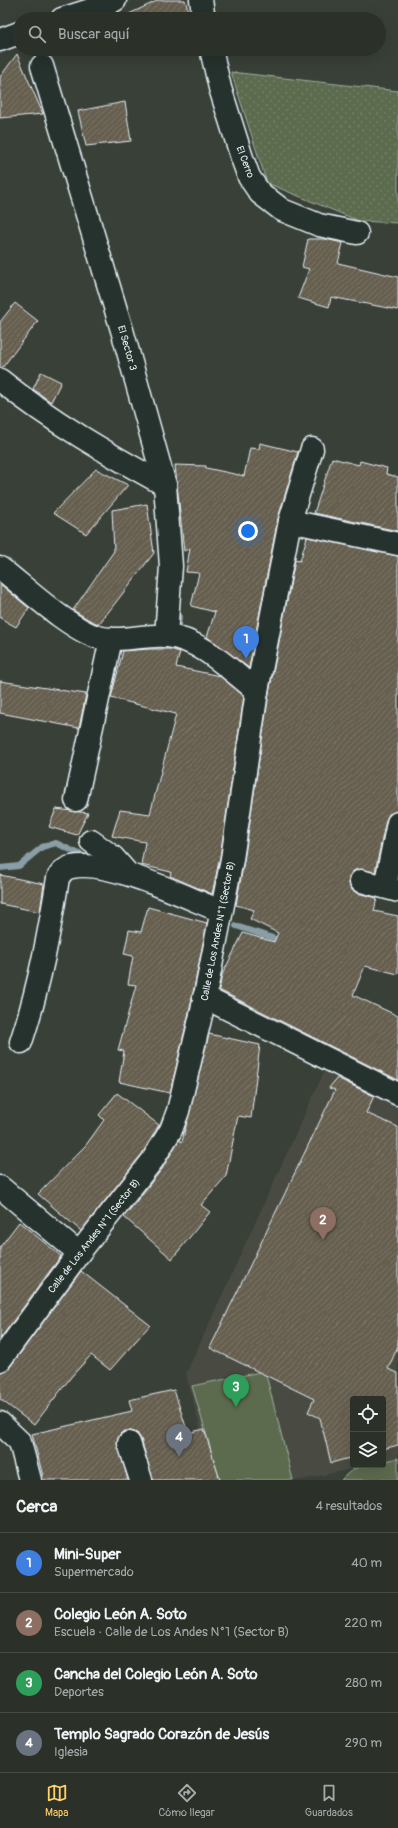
<!DOCTYPE html>
<html lang="es">
<meta charset="utf-8">
<style>
:root{--surface:#2b3029;--page:#333831;--text:#f1f3f6;--muted:#a6a9a8;--line:#474b46;--accent:#ffd166}
body{margin:0;font-family:Pangolin,sans-serif;background:var(--page);color:var(--text)}
.controls{position:absolute;right:12px;bottom:12px;display:grid;overflow:hidden;border-radius:4px;box-shadow:0 4px 16px #0002}
.controls button{width:36px;height:36px;display:grid;place-items:center;padding:0;border:0;border-bottom:1px solid var(--line);background:var(--surface);color:var(--text);font:20px sans-serif}
.you{position:absolute;left:248px;top:531px;width:14px;height:14px;margin:-10px;border:3px solid #fff;border-radius:50%;background:#1a73e8;box-shadow:0 0 0 6px #1a73e833}
.badge{display:grid;place-items:center;width:26px;height:26px;border-radius:50%;background:var(--accent);color:#fff;font-size:13px;font-weight:700}
.pin{position:absolute;translate:-50% -33px;filter:drop-shadow(0 1px 2px #0008)}
.pin::after{content:'';position:absolute;top:21px;width:14px;height:12px;background:inherit;clip-path:polygon(0 0,100% 0,50% 100%)}
.list{margin:0;padding:0;list-style:none}
h2{display:flex;justify-content:space-between;align-items:center;height:52px;margin:0;padding:0 16px;font-size:17px}
h2 small{font-size:13px;font-weight:400;color:var(--muted)}
.list li{display:grid;grid-template-columns:26px 1fr auto;gap:12px;align-items:center;box-sizing:border-box;height:60px;padding:0 16px;border-top:1px solid var(--line)}
.list b{display:block;font-size:15px;white-space:nowrap}
.list p{margin:0;font-size:13px;white-space:nowrap;color:var(--muted)}
.list em{font-size:13px;font-style:normal;color:var(--muted)}
.icon{flex:none;width:22px;height:22px;fill:none;stroke:currentColor;stroke-width:2;stroke-linecap:round;stroke-linejoin:round}
.map{position:relative;flex:none;width:398px;height:1480px;overflow:hidden}
.search{position:absolute;background:var(--surface);box-shadow:0 4px 16px #0002;left:12px;right:12px;top:12px;height:44px;display:flex;align-items:center;gap:10px;box-sizing:border-box;padding:0 14px;border-radius:22px;color:var(--muted);font-size:15px}
.sheet{height:292px;background:var(--surface)}
nav{display:flex;justify-content:space-around;align-items:center;box-sizing:border-box;height:56px;border-top:1px solid var(--line);background:var(--surface);font-size:11px;color:var(--muted)}
nav a{display:grid;justify-items:center;gap:2px}
nav .on{color:var(--accent)}
.map>svg:first-child{display:block}
</style>
<div class="map">
<svg width="398" height="1480" viewBox="0 0 398 1480">
<defs>
<pattern id="grass-dots" width="8" height="8" patternUnits="userSpaceOnUse"><rect width="8" height="8" fill="#5b6b4d"/><path d="M2 2h.1M6 6h.1" fill="none" stroke="#738167" stroke-width="1.8" stroke-linecap="round"/></pattern>
<pattern id="building-hatch" width="6" height="6" patternUnits="userSpaceOnUse"><rect width="6" height="6" fill="#665e4f"/><path d="M-1 1l2-2M0 6l6-6M5 7l2-2" fill="none" stroke="#7c7669"/></pattern>
</defs>
<rect width="100%" height="100%" fill="#394037"/>
<filter id="ink" filterUnits="userSpaceOnUse"><feTurbulence type="fractalNoise" baseFrequency=".025" numOctaves="2"/><feDisplacementMap in="SourceGraphic" scale="8" xChannelSelector="R" yChannelSelector="G"/><feConvolveMatrix kernelMatrix="1 2 1 2 8 2 1 2 1" color-interpolation-filters="sRGB"/></filter>
<g filter="url(#ink)">
<polygon fill="#494c42" points="324,1072 398,1105 398,1458 383,1462 383,1399 353,1399 353,1465 369,1465 301,1480 214,1480 186,1374"/>
<polygon fill="url(#grass-dots)" stroke="#a2aea2" points="231,72 398,91 398,223 359,221 267,183"/>
<g fill="#5b6b4d" stroke="#a2aea2">
<polygon points="265,1371 293,1480 220,1480 192,1386"/>
<path d="M 398,1458 L 398,1480 L 341,1480 C 355,1465 363,1465 383,1465 L 383,1462 Z"/>
</g>
<g fill="none" stroke-linecap="round" stroke-linejoin="round">
<g stroke="#899ea6" stroke-width="6">
<polyline points="179,631 180,631 178,628 179,617"/>
<polyline points="0,868 19,866 42,847 56,843 90,859"/>
<polyline points="236,926 282,941"/>
</g>
</g>
<g fill="url(#building-hatch)" stroke="#e8f1f8">
<polygon points="159,0 185,0 191,19 118,19"/>
<polygon points="17,54 43,114 0,118 0,77"/>
<polygon points="125,102 131,141 86,146 78,111"/>
<polygon points="308,239 325,239 343,243 338,263 398,277 398,310 331,297 329,307 298,298 309,269 302,267"/>
<polygon points="15,303 38,321 2,368 0,368 0,322"/>
<polygon points="41,372 61,382 51,402 33,389"/>
<polygon points="260,443 298,452 278,518 249,668 207,637 215,612 191,606 199,573 186,572 190,548 184,551 175,465 206,466 206,468 244,476 250,448 259,449"/>
<polygon points="332,458 359,465 360,461 387,468 386,474 398,477 398,531 314,513"/>
<polygon points="96,469 128,485 86,534 53,513"/>
<polygon points="147,504 154,553 99,624 91,621 73,610 114,551 112,510"/>
<polygon points="307,537 398,556 398,811 389,814 386,820 375,872 357,869 352,872 349,877 349,884 352,890 357,893 377,898 374,911 398,916 398,974 365,966 353,995 398,1016 398,1080 219,990 222,975 243,933 274,942 278,933 250,919 254,910 236,905 244,861 269,693 295,560 300,561"/>
<polygon points="0,584 29,608 16,627 0,618"/>
<polygon points="149,649 170,649 180,652 176,667 220,676 244,696 220,857 212,894 170,876 171,872 141,865 145,842 112,836 120,810 150,814 176,714 111,698 123,651"/>
<polygon points="0,681 86,694 79,728 0,713"/>
<polygon points="56,809 88,813 77,835 49,827"/>
<polygon points="0,875 44,884 40,912 0,904"/>
<polygon points="148,907 207,923 190,1008 170,1093 119,1082 124,1051 118,1050 136,985 128,984 133,956 124,954 129,930 141,932"/>
<polygon points="209,1034 260,1045 251,1118 238,1116 226,1176 201,1205 210,1212 172,1259 124,1217 162,1169 179,1140 182,1142"/>
<polygon points="337,1078 374,1096 366,1113 398,1127 398,1346 388,1369 398,1373 398,1445 383,1449 383,1399 353,1399 353,1457 331,1463 320,1418 308,1412 314,1399 210,1348 335,1090 329,1088"/>
<polygon points="117,1093 159,1125 142,1154 81,1231 38,1194 86,1145 104,1120 99,1115"/>
<polygon points="19,1222 61,1256 0,1339 0,1247"/>
<polygon points="81,1271 150,1325 110,1370 91,1355 71,1377 34,1425 0,1399 0,1372 5,1371 10,1367"/>
<polygon points="174,1390 188,1433 204,1429 220,1480 153,1480 141,1439 137,1433 131,1431 125,1431 120,1434 117,1441 128,1480 44,1480 32,1434 132,1411 129,1400"/>
</g>
<g fill="none" stroke-linecap="round" stroke-linejoin="round">
<g stroke="#e8f1f8" stroke-width="25">
<g id="minor">
<polyline points="201,0 204,19"/>
<polyline points="62,19 106,5 115,0"/>
<polyline points="0,40 19,33"/>
<polyline points="211,49 220,88 242,158 249,177 260,193 282,210 319,225 357,233"/>
<polyline points="42,66 122,330 165,485 171,566 166,636"/>
<path d="M 0,380 C 51,421 108,454 165,485"/>
<polyline points="290,521 398,544"/>
<path d="M 0,568 C 25,587 68,628 97,637 C 120,643 143,634 167,636 C 201,639 231,671 257,691"/>
<polyline points="76,800 111,639"/>
<polyline points="91,841 113,857 128,874"/>
<polyline points="361,881 398,891"/>
<polyline points="385,887 398,823"/>
<polyline points="204,997 398,1094"/>
<path d="M 21,1042 C 39,988 49,934 58,878 C 62,872 65,868 72,867 C 108,859 185,897 221,911"/>
<polyline points="0,1187 79,1253"/>
<polyline points="0,1360 79,1253 152,1161 171,1130 178,1111 202,1011 232,859 257,691 290,521 312,449"/>
<polyline points="0,1423 20,1442 30,1480"/>
<polyline points="129,1443 141,1480"/>
</g>
</g>
<use href="#minor" stroke="#26332d" stroke-width="22"/>
</g>
</g>
<g text-anchor="middle" dominant-baseline="central" stroke-width="4" stroke-linejoin="round" paint-order="stroke">
<g font-size="10" fill="#e8f1f8" stroke="#26332d">
<text transform="translate(245 162) rotate(69)">El Cerro</text>
<text transform="translate(127 348) rotate(74)">El Sector 3</text>
<text transform="translate(218 931) rotate(-79)">Calle de Los Andes N°1 (Sector B)</text>
<text transform="translate(94 1236) rotate(-52)">Calle de Los Andes N°1 (Sector B)</text>
</g>
</g>
</svg>
<div class="controls">
<button><svg class="icon" aria-label="locate" viewBox="0 0 24 24"><circle cx="12" cy="12" r="6"/><path d="M12 2v4M12 18v4M2 12h4M18 12h4"/></svg></button>
<button><svg class="icon" aria-label="layers" viewBox="0 0 24 24"><path d="M12 4l9 5-9 5-9-5zM3 14l9 5 9-5"/></svg></button>
</div>
<div class="you"></div>
<div class="pin badge" style="left:246px;top:659px;background:#3f7fe0">1</div>
<div class="pin badge" style="left:323px;top:1240px;background:#8d6e63">2</div>
<div class="pin badge" style="left:236px;top:1407px;background:#2e9e5b">3</div>
<div class="pin badge" style="left:179px;top:1457px;background:#6b7280">4</div>
<div class="search"><svg class="icon" aria-label="search" viewBox="0 0 24 24"><circle cx="10" cy="10" r="6"/><path d="M15 15l6 6"/></svg>Buscar aquí</div>
</div>
<section class="sheet">
<h2>Cerca<small>4 resultados</small></h2>
<ul class="list">
<li><span class="badge" style="background:#3f7fe0">1</span><div><b>Mini-Super</b><p>Supermercado</p></div><em>40 m</em></li>
<li><span class="badge" style="background:#8d6e63">2</span><div><b>Colegio León A. Soto</b><p>Escuela · Calle de Los Andes N°1 (Sector B)</p></div><em>220 m</em></li>
<li><span class="badge" style="background:#2e9e5b">3</span><div><b>Cancha del Colegio León A. Soto</b><p>Deportes</p></div><em>280 m</em></li>
<li><span class="badge" style="background:#6b7280">4</span><div><b>Templo Sagrado Corazón de Jesús</b><p>Iglesia</p></div><em>290 m</em></li>
</ul>
</section>
<nav>
<a class="on"><svg class="icon" aria-label="map" viewBox="0 0 24 24"><path d="M3 6l6-2 6 2 6-2v14l-6 2-6-2-6 2zM9 4v14M15 6v14"/></svg>Mapa</a>
<a><svg class="icon" aria-label="directions" viewBox="0 0 24 24"><path d="M12 3l9 9-9 9-9-9zM9 14v-3h6M13 9l2 2-2 2"/></svg>Cómo llegar</a>
<a><svg class="icon" aria-label="saved" viewBox="0 0 24 24"><path d="M7 4h10v16l-5-4-5 4z"/></svg>Guardados</a>
</nav>
